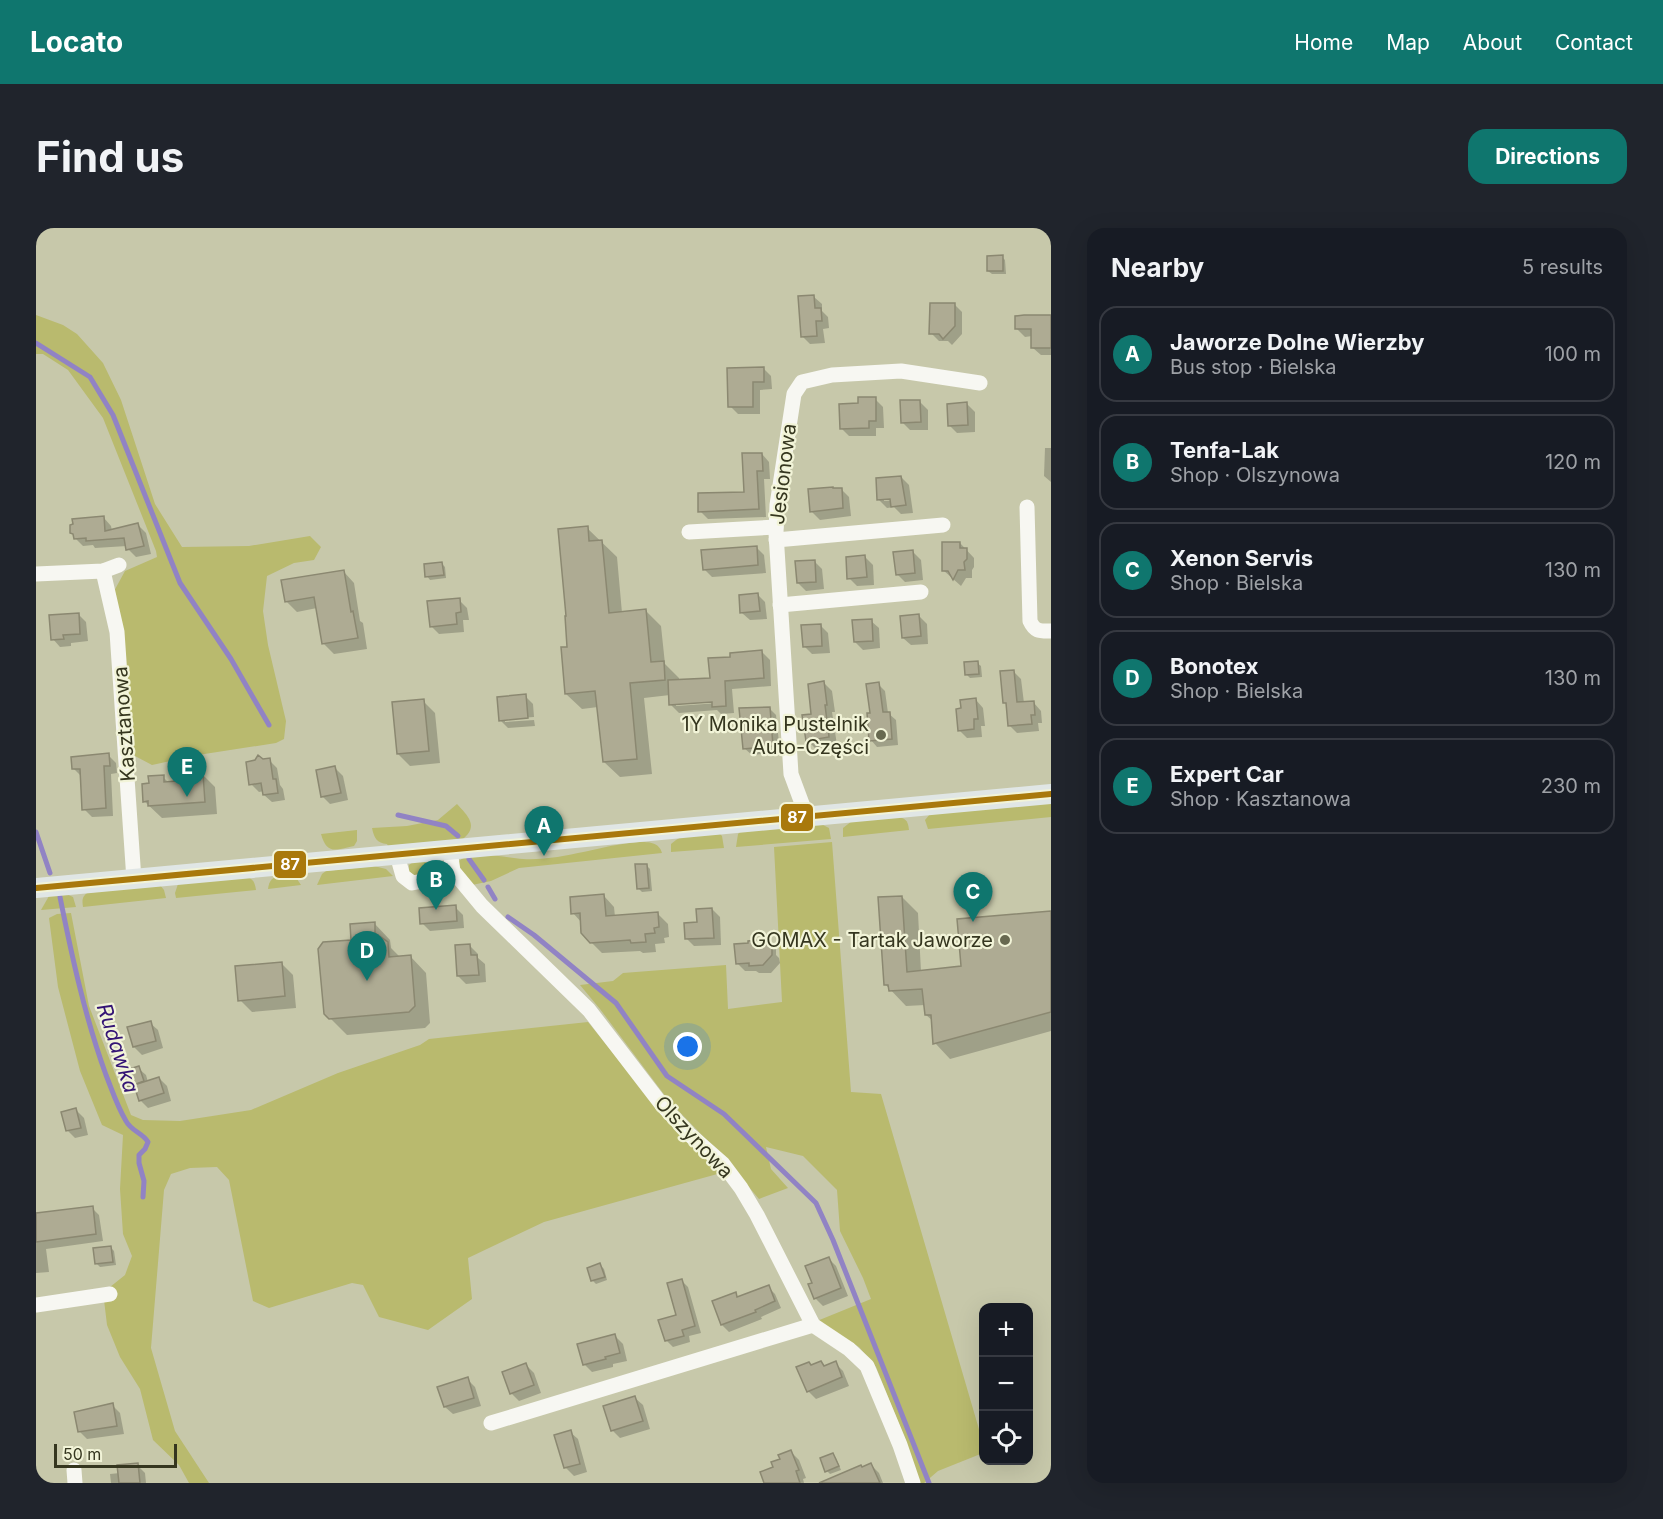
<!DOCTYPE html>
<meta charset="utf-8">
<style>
:root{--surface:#171b24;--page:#20242c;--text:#f1f3f6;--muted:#9ea1a6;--line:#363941;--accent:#0f766e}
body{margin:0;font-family:Inter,sans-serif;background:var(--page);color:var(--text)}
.controls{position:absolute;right:18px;bottom:18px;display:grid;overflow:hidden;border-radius:12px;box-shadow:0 6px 24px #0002}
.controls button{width:54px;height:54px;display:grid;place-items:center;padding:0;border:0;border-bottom:2px solid var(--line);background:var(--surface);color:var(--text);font:30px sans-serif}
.scale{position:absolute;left:18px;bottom:15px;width:123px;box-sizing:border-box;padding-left:6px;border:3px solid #35361f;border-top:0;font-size:16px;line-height:21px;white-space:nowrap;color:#35361f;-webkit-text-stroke:4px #f2f4d8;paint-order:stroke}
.you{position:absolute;left:652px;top:819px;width:21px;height:21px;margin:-15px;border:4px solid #fff;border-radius:50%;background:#1a73e8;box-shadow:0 0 0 9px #1a73e833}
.badge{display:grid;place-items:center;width:39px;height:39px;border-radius:50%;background:var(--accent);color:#fff;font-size:20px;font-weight:700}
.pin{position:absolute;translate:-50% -50px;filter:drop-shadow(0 2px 3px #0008)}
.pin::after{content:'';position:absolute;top:32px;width:21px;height:18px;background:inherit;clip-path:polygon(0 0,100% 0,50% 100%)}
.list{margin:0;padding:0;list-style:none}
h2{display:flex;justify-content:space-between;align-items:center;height:78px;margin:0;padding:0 24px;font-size:26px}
h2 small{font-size:20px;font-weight:400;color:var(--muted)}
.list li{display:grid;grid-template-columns:39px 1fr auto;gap:18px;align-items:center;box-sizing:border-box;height:96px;margin:0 12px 12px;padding:0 12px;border:2px solid var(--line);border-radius:18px}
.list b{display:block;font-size:22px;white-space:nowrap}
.list p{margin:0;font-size:20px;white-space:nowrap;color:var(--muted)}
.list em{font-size:20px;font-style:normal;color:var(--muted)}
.icon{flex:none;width:33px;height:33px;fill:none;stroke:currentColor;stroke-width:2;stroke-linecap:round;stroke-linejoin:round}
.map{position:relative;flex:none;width:1015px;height:1255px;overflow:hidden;border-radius:18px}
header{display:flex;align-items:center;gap:36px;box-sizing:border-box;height:84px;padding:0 30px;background:var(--accent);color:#fff}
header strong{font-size:28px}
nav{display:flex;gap:33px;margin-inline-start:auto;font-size:21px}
.intro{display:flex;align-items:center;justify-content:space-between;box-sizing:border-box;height:144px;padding:0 36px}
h1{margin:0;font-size:42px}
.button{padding:15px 27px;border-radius:18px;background:var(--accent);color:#fff;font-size:21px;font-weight:700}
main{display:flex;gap:36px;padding:0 36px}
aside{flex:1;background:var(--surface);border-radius:18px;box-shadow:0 6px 24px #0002}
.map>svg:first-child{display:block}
</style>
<header>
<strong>Locato</strong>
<nav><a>Home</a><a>Map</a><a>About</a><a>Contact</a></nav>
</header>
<div class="intro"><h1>Find us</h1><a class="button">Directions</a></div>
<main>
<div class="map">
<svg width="1015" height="1255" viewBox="0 0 1015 1255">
<rect width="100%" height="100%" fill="#c7c8aa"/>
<g fill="#b9ba6e">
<polygon points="0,85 0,87 27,97 41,106 67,135 85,172 119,276 146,319 213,318 274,308 285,319 278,332 258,335 231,348 227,383 232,417 250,493 248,511 240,515 162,527 116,537 99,528 95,517 77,365 89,343 121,329 120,323 67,190 32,142 7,126 0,126"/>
<polygon points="1011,575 1015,576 1015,589 892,601 889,592 894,586"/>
<path d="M 421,576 C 432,588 443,598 427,611 L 352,618 L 351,616 C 341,615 338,610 336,600 L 371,598 L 402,592 Z"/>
<path d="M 863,589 C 871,591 872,594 873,602 L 807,609 L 807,600 L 816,593 Z"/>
<polygon points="785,596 793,600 795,611 700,619 702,606 704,604"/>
<path d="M 321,602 L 321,613 L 318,618 C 299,622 291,627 285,606 Z"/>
<polygon points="684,606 686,608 688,620 635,624 635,616 640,612 645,609"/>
<path d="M 603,614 C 613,614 623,614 626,625 L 483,640 L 455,653 L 436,657 L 422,642 L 423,633 C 438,621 469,630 487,631 C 527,633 564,617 603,614 Z"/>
<polygon points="796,614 815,864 845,866 947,1215 947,1225 902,1243 888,1255 884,1255 869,1211 840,1139 823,1119 781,1093 835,1071 827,1050 804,1003 801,962 767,928 730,919 735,941 752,960 723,971 691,933 633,873 564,781 544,757 577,753 587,745 690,737 692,781 746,774 738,619"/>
<polygon points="387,633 394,636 396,640 393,646 382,649 373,644 373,637 377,634"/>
<polygon points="338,638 350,641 357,648 281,657 286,646 290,643"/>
<path d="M 246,646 L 259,648 L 265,657 L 232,661 C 233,652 237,649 246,646 Z"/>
<path d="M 210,649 C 217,650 219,655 220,662 L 140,670 L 139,665 L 142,656 Z"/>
<path d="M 124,657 L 128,662 L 130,670 L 47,679 C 46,672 46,669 51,665 Z"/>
<polygon points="30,666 37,669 40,679 5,682 13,668"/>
<polygon points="35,685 53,778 95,887 107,892 144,893 215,882 302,845 384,817 393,811 552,794 623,882 685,945 508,994 432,1030 436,1071 392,1102 343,1089 327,1057 316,1055 233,1080 217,1073 193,952 181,939 154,940 135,946 128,962 115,1120 139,1203 173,1255 153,1255 143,1237 117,1212 104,1161 84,1129 71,1097 68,1072 74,1059 89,1047 96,1028 87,1006 84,961 87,907 66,897 44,843 22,759 13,690 21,686"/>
</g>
<g fill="#0003" fill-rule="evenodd">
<polygon points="966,29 969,32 970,46 956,46 952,43"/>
<polygon points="778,69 786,76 786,83 792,89 793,100 787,101 789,115 774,116 766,108"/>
<polygon points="918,76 926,84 926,106 916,117 912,113 903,113 895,105"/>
<polygon points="981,89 1015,89 1015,127 1005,127 997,120 996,108 989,109 981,101"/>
<polygon points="727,140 735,148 736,161 724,162 724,186 702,186 694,178"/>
<polygon points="839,171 847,179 848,200 840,200 840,208 813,208 805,200"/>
<polygon points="884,174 892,182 892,202 874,202 866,194"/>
<polygon points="931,176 939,184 939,204 921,205 913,197"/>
<polygon points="1009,220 1015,220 1015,254 1008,248"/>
<polygon points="726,226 733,234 734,251 728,251 730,289 672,291 664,283 709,265"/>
<path d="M 865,249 L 873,257 L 877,285 L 865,286 L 858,279 L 851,280 L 843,272 ZM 848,270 L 862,272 L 848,273 Z"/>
<polygon points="805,261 813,269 815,288 784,292 776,284"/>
<polygon points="68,290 75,298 76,303 102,297 110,305 115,326 100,329 92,321 91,318 59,320 57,317 47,318 39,310 38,296"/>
<path d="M 551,300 L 581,329 L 586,385 L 610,383 L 625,398 L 629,436 L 643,450 L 643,453 L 675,451 L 695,430 L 726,424 L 734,432 L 735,458 L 696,461 L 698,485 L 685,486 L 681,482 L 643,485 L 635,477 L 634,467 L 608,470 L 616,546 L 584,549 L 568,534 L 562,479 L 546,481 L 530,466 L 532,420 ZM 683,472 L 683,475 L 640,478 L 640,475 Z"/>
<polygon points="924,315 938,330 938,339 936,342 936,350 930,350 925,358 907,342"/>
<polygon points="720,319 728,327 730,345 676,349 669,342"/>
<polygon points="877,324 885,332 887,352 869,354 861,346"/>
<polygon points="829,329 837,337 838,357 821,358 813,350"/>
<polygon points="778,333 786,341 788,361 770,363 762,355"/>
<polygon points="406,336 409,339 410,350 394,352 391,348"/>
<polygon points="308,344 318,355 324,393 327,395 331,421 298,426 287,415 281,380 261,384 250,373"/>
<polygon points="721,366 729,374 731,391 714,392 706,385"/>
<polygon points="423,372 431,380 433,392 427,392 428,404 403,406 395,398"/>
<polygon points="42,386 50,394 52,413 35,415 35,418 24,419 17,411"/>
<polygon points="883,388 891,396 892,416 875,417 867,410"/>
<polygon points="835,393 843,400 844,420 827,422 819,414"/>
<polygon points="784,397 792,405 794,425 776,426 768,418"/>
<polygon points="941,435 945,438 946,449 934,450 931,447"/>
<polygon points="977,443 985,451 988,475 998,475 1005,483 1006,495 1002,495 1003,503 981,505 973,497 972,478 969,474"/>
<polygon points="788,455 796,463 799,484 796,484 801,517 779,520 771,512 777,487"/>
<polygon points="842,456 849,463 852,485 860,492 862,517 841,519 835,512 835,486"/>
<polygon points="489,468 497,476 498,489 469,491 469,494 498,492 499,498 472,500 464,492"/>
<polygon points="940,472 947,480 949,498 945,498 946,509 931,510 923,502 927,482"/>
<polygon points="387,473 399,485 404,535 374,538 362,526"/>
<polygon points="733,480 740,487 744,524 716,527 708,520"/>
<polygon points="72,527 80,535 81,545 75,546 77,588 56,589 48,581 46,549 38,541"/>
<polygon points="233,532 241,540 244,557 247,561 249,572 236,574 228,567 228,563 223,564 215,556 227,533"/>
<polygon points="299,540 307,548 312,572 294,576 286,568"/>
<polygon points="167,547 179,559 181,586 126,590 108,573 127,549 133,555 156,553"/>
<polygon points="610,637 614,641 616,663 606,664 602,660"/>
<polygon points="568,668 578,679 579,689 621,685 632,696 633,709 628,710 629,715 619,716 620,724 607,725 604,723 566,725 555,714 546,695 537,685"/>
<polygon points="866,669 882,685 885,744 927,739 923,693 1015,685 1015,803 914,831 899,815 897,793 890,787 889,777 870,778 849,756"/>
<polygon points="419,679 427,687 428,700 394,703 386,695"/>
<polygon points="676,681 684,689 685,717 658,718 650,710"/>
<polygon points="338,695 354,712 355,720 364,729 374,728 390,745 394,795 389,800 311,807 289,785 317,714"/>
<polygon points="732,713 740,721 740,727 743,730 744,735 735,745 723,745 720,743 709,743 701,735 714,716"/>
<polygon points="434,718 442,726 442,730 449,736 450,754 430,756 422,748"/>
<polygon points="245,735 257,747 260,780 216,784 204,772"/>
<polygon points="114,795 122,802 127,820 106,827 98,819 93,800"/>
<polygon points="102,840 110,847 112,854 123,850 131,858 135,873 112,880 104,872 101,866 93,858"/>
<polygon points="40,882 48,890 52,907 39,910 31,902"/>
<polygon points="56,980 63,987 67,1013 10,1021 13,1044 0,1045 0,984 5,986"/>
<polygon points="74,1019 78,1023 80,1037 64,1039 60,1035"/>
<polygon points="792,1030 800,1038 812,1068 787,1078 780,1071 774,1057 778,1055"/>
<polygon points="564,1037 568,1041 571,1052 560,1056 556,1052"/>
<polygon points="645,1052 652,1059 665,1105 653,1108 654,1114 637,1119 630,1112 641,1088"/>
<polygon points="732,1059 739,1066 745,1080 725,1089 726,1091 693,1104 686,1097 678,1074 699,1066 703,1070"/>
<polygon points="579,1108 587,1116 591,1133 577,1136 577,1139 556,1144 548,1136"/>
<polygon points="785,1135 789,1139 799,1135 807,1143 813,1158 780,1171 772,1163"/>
<polygon points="490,1137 498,1145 505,1165 483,1173 475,1165"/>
<polygon points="431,1151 439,1159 445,1178 417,1186 409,1179"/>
<polygon points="599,1170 607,1177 614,1201 584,1210 576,1202"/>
<polygon points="76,1177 84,1185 88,1206 51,1211 43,1203"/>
<polygon points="534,1204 542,1211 551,1244 538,1248 530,1240 520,1208"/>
<polygon points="755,1224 763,1232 770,1250 767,1251 768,1255 729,1255 739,1240"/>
<polygon points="797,1226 800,1230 805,1242 794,1246 791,1243"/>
<polygon points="101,1237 109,1245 110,1255 75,1255 74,1246 84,1245"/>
<polygon points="835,1237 843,1245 847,1255 810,1255 826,1240"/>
</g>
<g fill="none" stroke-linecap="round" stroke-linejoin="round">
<g stroke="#9183c4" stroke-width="5">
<polyline points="0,115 54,149 77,187 144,355 195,431 233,497"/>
<polyline points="362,587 410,598 422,608"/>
<polyline points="0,604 14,645"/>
<polyline points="433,631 448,652"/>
<polyline points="452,659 459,671"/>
<path d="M 24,669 C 36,729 49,789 70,847 C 76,862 81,878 90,893 C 95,903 107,905 112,914 L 109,921 L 103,927 L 103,935 L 108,953 L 107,969"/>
<polyline points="472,689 498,707 580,775 631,848 688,886 780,975 797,1012 893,1255"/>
</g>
</g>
<g fill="#aeab93" stroke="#8b8871" stroke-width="1.5">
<polygon points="967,27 967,43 951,43 951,28"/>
<polygon points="778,67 779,80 785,80 786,93 780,93 781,108 765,109 762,68"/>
<polygon points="894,75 919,75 919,98 907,111 903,106 893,106"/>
<polygon points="988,87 1015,87 1015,120 995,120 995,101 979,101 979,88"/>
<polygon points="728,139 728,154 717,154 717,179 692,179 691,140"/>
<polygon points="822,169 840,169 840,193 833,193 833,200 804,201 803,176 822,175"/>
<polygon points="864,172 884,172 885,194 865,195"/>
<polygon points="931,174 932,197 912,198 911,176"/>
<polygon points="706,225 726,225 727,243 721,243 723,281 662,284 662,265 708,264"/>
<polygon points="865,248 870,277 855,279 854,271 841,272 840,250"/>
<polygon points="797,259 797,260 806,260 807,280 774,284 772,261"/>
<polygon points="68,288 69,303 102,295 108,318 90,322 88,310 50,313 50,310 38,311 37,306 34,305 34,297 37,296 36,291"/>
<polygon points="552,298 553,313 566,312 573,385 610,381 615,434 628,433 629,452 594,455 601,531 567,534 559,463 529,466 525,419 531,419 529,388 530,388 522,301"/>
<polygon points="906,314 924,314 924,320 931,320 931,331 928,334 929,342 922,342 917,352 912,343 906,343"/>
<polygon points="721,318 722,337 667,342 665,322"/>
<polygon points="877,322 879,345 860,347 857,324"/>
<polygon points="829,327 831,349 811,351 810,329"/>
<polygon points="779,332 780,354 761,355 759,333"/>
<polygon points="406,334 408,347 389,349 388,336"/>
<polygon points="308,342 315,384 317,383 322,410 286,416 278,369 249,374 245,352"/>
<polygon points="722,365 724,383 704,385 703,367"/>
<polygon points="424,370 425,384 420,385 421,396 394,399 391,373"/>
<polygon points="43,385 44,406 27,407 28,411 15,412 13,387"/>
<polygon points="883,386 885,408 866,410 864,388"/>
<polygon points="836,391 837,413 818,414 816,392"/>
<polygon points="785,396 786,418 767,419 765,397"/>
<polygon points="726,422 728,450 689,453 690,478 676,479 676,474 633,477 632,452 674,450 672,430 694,429 694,425"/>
<polygon points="942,433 943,446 929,447 928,434"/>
<polygon points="978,442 981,474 998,473 999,487 995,487 996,496 972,498 970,475 967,475 964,443"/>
<polygon points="788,453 791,477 789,477 793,509 770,513 766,487 775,486 772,456"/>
<polygon points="843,454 847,484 854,484 856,511 833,513 831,485 834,485 830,456"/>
<polygon points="490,466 492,490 463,493 461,469"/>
<polygon points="940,470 942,491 938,491 938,501 922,503 920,481 925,480 924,472"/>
<polygon points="388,471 393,523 361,526 356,474"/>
<polygon points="734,479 737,518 707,521 703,480"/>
<polygon points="73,525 74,538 68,538 70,580 46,582 44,541 36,541 35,529"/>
<polygon points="222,527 227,531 234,530 237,551 240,551 242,565 227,567 225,555 213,557 210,534 219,532"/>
<polygon points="299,538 305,565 285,569 280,542"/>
<polygon points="154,546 167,546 169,574 112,578 112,573 107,574 106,556 113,555 112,548 128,547 128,554 154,552"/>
<polygon points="599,636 611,636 613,660 601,661"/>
<polygon points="568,666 570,688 622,684 623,699 618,700 619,705 609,706 610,714 595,715 594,712 554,715 545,705 544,685 535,686 534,669"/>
<polygon points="866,668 871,744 925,738 921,691 1015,683 1015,784 897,816 895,787 889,787 886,761 853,763 852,757 848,757 842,669"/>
<polygon points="420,677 421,693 384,696 383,680"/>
<polygon points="676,680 678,710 649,711 648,695 661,694 660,681"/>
<polygon points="339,694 339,705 352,714 353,729 375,727 379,778 373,784 293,791 288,786 282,721 287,714 315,712 314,696"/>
<polygon points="732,711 733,718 736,721 736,727 727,737 713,738 713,735 700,736 698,716 712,715 712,713"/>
<polygon points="434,716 435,727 441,727 443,747 421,748 419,717"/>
<polygon points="246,734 249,768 202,773 199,738"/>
<polygon points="115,793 120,813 97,819 91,799"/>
<polygon points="103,838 108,853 92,859 87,843"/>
<polygon points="123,849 128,865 103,873 98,857"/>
<polygon points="40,880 45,900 30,903 25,884"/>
<polygon points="57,978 60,1006 0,1014 0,985"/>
<polygon points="75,1018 77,1034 59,1036 57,1020"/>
<polygon points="793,1029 805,1060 778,1071 772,1056 776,1055 769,1038"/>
<polygon points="564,1035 569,1049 555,1053 551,1040"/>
<polygon points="646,1051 659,1098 646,1102 648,1108 629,1113 622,1092 640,1087 631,1055"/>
<polygon points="733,1057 739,1073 719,1082 720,1084 685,1097 676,1073 700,1064 701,1069"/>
<polygon points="579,1106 584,1125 569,1129 570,1131 547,1137 541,1116"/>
<polygon points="785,1133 788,1138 800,1133 806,1149 771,1164 760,1139 773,1134 775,1137"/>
<polygon points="490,1135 498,1157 474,1166 466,1144"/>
<polygon points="432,1149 438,1170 408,1179 401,1159"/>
<polygon points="599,1168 607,1193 575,1203 567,1178"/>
<polygon points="77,1175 81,1198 42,1204 38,1184"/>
<polygon points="535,1202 544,1236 528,1240 518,1207"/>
<polygon points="755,1222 763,1242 760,1243 764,1255 728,1255 724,1244 737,1239 735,1234 744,1231 742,1227"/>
<polygon points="797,1225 803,1238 789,1244 784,1230"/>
<polygon points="102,1235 104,1255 83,1255 81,1237"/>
<polygon points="835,1235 844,1255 783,1255 825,1237 826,1239"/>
</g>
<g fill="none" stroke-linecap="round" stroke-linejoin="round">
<g stroke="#f7f7f2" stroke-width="15">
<path d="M 991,279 L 994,393 C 999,404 1004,403 1015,403"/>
<polyline points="653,304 740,299"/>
<polyline points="740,312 907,297"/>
<polyline points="67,343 81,404 98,652"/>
<polyline points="0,346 67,343 83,337"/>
<polyline points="744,377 885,364"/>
<polyline points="771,589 755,546 740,305 741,277 758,166 766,154 796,147 865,143 944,155"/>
<polyline points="414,622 417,643 446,678 553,782 626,877 654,907 687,936 705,960 721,987 777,1097 813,1121 831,1138 864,1217 877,1255"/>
<polyline points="361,627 367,648 376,655 408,649 417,643"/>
<polyline points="0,1077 74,1066"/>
<polyline points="455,1195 777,1097"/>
<polyline points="38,1242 39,1255"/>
</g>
<polyline stroke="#e0e6e5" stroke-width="20" points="0,660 1015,566"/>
<g stroke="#f2f4d8" stroke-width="10">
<polyline id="bus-1" points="0,660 1015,566"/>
</g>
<use href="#bus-1" stroke="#a9790c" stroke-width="6"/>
</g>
<g fill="#686950" stroke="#f2f4d8" stroke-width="2">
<circle cx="845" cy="507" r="6"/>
<circle cx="969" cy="712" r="6"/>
</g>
<g text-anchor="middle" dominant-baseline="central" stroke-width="4.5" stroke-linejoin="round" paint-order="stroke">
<g font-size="20" fill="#35361f" stroke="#f2f4d8">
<text transform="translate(747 246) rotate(-83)">Jesionowa</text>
<text transform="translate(88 496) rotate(-94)">Kasztanowa</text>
<text transform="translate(658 909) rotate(47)">Olszynowa</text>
</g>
<g font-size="20" fill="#35361f" stroke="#f2f4d8" text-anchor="end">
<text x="833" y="496">1Y Monika Pustelnik<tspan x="833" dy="23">Auto-Części</tspan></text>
<text x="957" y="712">GOMAX - Tartak Jaworze</text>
</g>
<g font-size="21" font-style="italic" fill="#341475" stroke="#f2f4d8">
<text transform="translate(82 820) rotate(72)">Rudawka</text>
</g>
</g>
<g stroke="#f2f4d8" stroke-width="2">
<rect x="744" y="575" width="34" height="29" rx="6" fill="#a9790c"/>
<rect x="237" y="622" width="34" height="29" rx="6" fill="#a9790c"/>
</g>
<g font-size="16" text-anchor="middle" font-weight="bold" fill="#fff">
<text x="761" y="595">87</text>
<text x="254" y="642">87</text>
</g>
</svg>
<div class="controls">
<button>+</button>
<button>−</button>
<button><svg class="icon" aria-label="locate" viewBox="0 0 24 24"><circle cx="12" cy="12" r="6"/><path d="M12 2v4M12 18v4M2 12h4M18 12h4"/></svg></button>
</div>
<div class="scale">50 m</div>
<div class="you"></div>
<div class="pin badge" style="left:508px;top:628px">A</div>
<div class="pin badge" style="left:400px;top:682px">B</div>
<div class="pin badge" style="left:937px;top:694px">C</div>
<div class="pin badge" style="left:331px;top:753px">D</div>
<div class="pin badge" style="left:151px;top:569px">E</div>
</div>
<aside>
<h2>Nearby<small>5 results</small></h2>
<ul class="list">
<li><span class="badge">A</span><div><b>Jaworze Dolne Wierzby</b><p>Bus stop · Bielska</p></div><em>100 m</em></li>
<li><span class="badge">B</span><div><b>Tenfa-Lak</b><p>Shop · Olszynowa</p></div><em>120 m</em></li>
<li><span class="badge">C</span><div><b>Xenon Servis</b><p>Shop · Bielska</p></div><em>130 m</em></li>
<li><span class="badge">D</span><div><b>Bonotex</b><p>Shop · Bielska</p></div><em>130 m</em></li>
<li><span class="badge">E</span><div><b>Expert Car</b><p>Shop · Kasztanowa</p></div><em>230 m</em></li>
</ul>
</aside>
</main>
